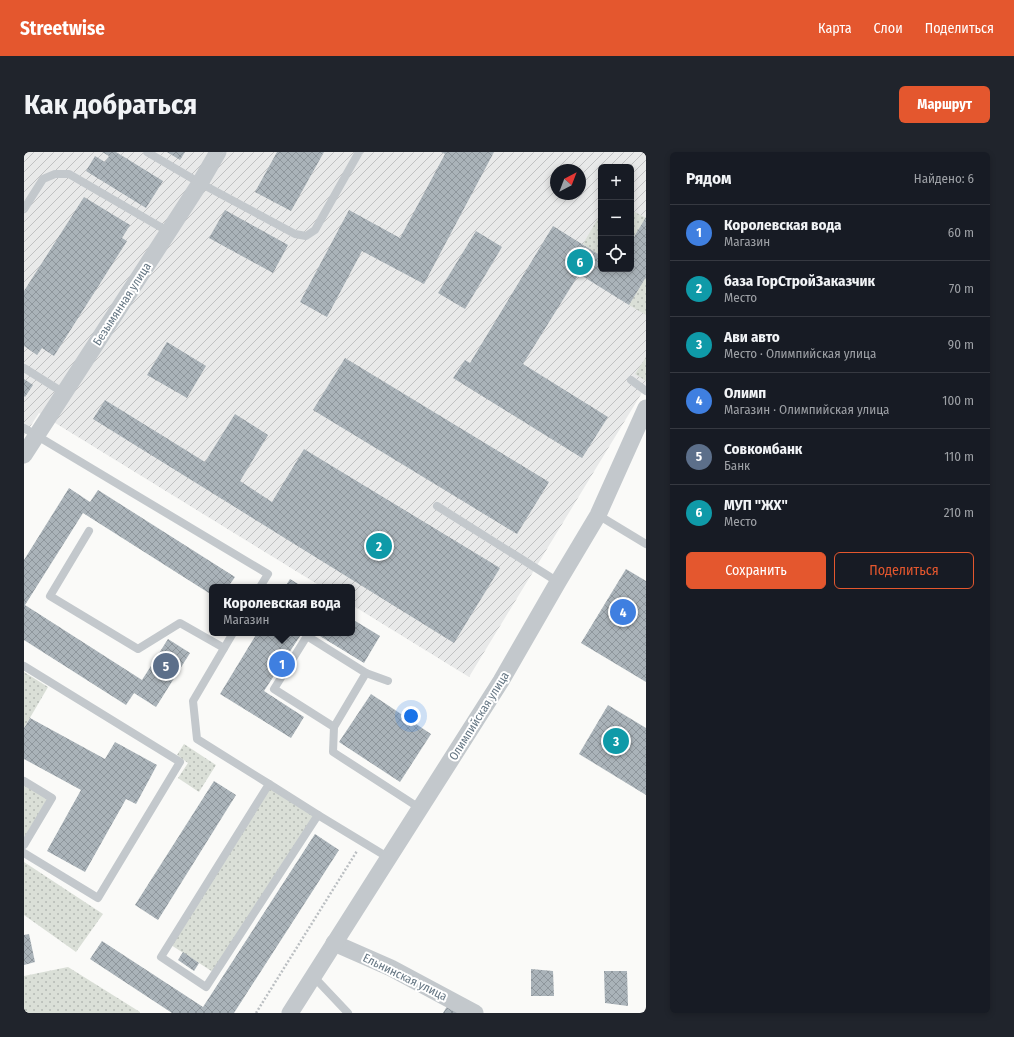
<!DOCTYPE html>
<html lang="ru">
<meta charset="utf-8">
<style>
:root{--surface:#171b24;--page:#20242c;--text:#f1f3f6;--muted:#9ea1a6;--line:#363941;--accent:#e4572e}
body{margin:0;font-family:"Fira Sans Condensed",sans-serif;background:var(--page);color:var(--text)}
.controls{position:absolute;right:12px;top:12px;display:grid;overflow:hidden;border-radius:6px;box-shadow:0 2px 6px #0003}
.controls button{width:36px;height:36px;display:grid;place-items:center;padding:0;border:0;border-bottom:1px solid var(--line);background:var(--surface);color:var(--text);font:20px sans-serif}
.compass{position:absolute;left:526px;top:12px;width:36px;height:36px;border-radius:50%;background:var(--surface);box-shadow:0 2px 6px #0003;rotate:42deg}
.you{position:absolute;left:387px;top:564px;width:14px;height:14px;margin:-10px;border:3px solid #fff;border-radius:50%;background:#1a73e8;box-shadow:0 0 0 6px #1a73e833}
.badge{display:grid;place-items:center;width:26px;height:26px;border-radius:50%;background:var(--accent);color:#fff;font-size:13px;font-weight:700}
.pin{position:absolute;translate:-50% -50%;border:2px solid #fff;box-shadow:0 1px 4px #0006}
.popup{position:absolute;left:185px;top:432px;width:146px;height:52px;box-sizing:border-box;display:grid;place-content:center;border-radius:6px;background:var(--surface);filter:drop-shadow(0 1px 3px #0005);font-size:13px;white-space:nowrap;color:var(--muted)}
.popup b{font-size:15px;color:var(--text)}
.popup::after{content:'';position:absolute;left:50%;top:100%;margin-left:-8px;border:8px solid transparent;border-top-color:var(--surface)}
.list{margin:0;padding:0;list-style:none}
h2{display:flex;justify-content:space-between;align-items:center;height:52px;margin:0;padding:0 16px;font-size:17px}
h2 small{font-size:13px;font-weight:400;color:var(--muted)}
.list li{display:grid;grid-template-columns:26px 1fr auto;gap:12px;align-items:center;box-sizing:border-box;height:56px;padding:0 16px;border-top:1px solid var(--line)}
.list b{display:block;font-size:15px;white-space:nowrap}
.list p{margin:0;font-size:13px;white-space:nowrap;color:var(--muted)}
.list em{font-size:13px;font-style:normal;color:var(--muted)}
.actions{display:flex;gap:8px;padding:12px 16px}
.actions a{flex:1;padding:9px 0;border:1px solid var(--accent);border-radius:6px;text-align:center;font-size:14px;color:var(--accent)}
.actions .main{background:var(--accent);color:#fff}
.icon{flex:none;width:22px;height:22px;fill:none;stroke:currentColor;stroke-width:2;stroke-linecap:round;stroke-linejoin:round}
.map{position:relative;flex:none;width:622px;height:861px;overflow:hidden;border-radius:6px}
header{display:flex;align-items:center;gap:24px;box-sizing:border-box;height:56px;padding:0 20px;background:var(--accent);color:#fff}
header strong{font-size:19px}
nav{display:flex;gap:22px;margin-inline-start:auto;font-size:14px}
.intro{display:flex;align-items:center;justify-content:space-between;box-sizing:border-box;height:96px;padding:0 24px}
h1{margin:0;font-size:28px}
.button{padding:10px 18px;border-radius:6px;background:var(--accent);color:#fff;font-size:14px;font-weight:700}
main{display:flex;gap:24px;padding:0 24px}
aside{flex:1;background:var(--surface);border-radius:6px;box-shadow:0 2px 6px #0003}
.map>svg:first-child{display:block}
</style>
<header>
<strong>Streetwise</strong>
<nav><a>Карта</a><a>Слои</a><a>Поделиться</a></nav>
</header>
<div class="intro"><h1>Как добраться</h1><a class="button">Маршрут</a></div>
<main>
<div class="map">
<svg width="622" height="861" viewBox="0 0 622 861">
<defs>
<pattern id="industrial-furrows" width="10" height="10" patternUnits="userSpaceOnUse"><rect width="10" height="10" fill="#e8e9e9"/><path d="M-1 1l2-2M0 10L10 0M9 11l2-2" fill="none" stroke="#c0c1c2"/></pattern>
<pattern id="grass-dots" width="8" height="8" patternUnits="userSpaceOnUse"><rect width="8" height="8" fill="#dadfd7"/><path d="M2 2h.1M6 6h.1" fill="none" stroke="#b4b9b4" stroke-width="1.8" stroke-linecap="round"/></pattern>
<pattern id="building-cross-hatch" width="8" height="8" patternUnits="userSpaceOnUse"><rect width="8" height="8" fill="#aab3b9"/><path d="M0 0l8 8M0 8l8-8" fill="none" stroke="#8e969c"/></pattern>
</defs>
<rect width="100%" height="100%" fill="#fafaf8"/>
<path fill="url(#industrial-furrows)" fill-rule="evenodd" d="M 0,0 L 622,0 L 622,234 L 445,525 L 328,453 L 328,435 L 298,435 L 15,261 L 0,284 ZM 577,15 L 607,15 L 607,117 L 577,117 ZM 532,18 L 556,18 L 556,42 L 532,42 Z"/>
<g fill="url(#grass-dots)">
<polygon points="607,58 622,66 607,90"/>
<polygon points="577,61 577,104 559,92"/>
<polygon points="622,125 622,163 605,153"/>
<polygon points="622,205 622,229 611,222"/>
<polygon points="0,520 24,535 0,576"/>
<polygon points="160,592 192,613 175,640 154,626 164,611 153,603"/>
<polygon points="0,632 24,646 0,688"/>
<polygon points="246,635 291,663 189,820 147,793"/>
<polygon points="0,710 79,762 52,800 0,763"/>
<polygon points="44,815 116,860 116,861 0,861 0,824"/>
</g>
<g fill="url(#building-cross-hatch)">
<polygon points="78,0 92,0 139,29 122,56 62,19 71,4 81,10 85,4"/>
<polygon points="143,0 161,0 156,8"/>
<polygon points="253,0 300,0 267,59 231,40"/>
<polygon points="417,0 470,0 400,132 338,99 303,165 276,150 325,58 376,86 421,2"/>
<polygon points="60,45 106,73 98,86 103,89 30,204 18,196 13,203 0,194 0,139"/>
<polygon points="201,58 264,93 249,121 185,86"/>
<polygon points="622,65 622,125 605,153 555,122 499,212 584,265 558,306 429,226 441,208 446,211 529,74 577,104 577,117 607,117 607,90"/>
<polygon points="452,79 478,95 441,157 414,141"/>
<polygon points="143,190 182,214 163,246 123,223"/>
<polygon points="321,206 525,330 493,382 289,258"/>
<polygon points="0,227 9,233 1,245 0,244"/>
<polygon points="81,248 181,310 211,262 244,283 216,329 248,350 280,297 476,416 430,491 69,267"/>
<polygon points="45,336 66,350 74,338 211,425 204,435 188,435 188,443 59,361 1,453 118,528 144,487 166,501 132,555 110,541 102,553 0,488 0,408"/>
<polygon points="602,417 622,429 622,530 557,491"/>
<polygon points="266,427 279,435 261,435"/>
<polygon points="328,467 356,484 340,511 291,481 328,481"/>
<polygon points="233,481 278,481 240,539 280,565 267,586 196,542"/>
<polygon points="347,542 407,582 376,630 315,590"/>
<polygon points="584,553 622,576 622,643 555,602"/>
<polygon points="6,566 81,607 91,590 133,613 112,652 102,647 61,720 23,699 57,638 0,607 0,576"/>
<polygon points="190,629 212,643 134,768 111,753"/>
<polygon points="291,682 315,698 210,861 148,861 66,807 78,789 179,855"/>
<polygon points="5,782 11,810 0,813 0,783"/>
<polygon points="159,800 175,811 170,819 154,808"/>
<polygon points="507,817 529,819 530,844 507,844"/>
<polygon points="580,819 603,819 604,854 581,851"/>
<polygon points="425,851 440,861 419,861"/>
</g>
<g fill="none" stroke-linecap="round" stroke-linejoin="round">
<polyline stroke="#bbbfc2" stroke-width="2.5" stroke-dasharray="2 2" stroke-linecap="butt" points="232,861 333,699"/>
<g stroke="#c3c8cc" stroke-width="8">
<polyline points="123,0 176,31 271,82 282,84 291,78 335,0"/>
<polyline points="0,57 19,27 31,22 45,22 145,80"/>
<polyline points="0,216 40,241"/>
<polyline points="607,228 622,239"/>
<polyline points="0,276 244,422 236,435"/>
<polyline points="413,354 534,430"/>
<polyline points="574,363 622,392"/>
<polyline points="65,379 26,444 114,497 156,471 200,496"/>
<polyline points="209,481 169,549 173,587 245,632 137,805 182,835 294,663 365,706"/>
<polygon points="283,484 342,521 310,575 250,537"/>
<polyline points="0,514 156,610 74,746 0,701"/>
<polyline points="342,521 364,529"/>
<polyline points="310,575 309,600 397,657"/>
<polyline points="0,629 28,646 0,693"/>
<polyline points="245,632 294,663"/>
<polyline points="289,824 324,861"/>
</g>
<g stroke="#c3c8cc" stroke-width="17">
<polyline points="0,303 176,31 194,0"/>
<polyline points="310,791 367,816 451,861"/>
<polyline points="266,861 477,529 534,430 574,363 622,256"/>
</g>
</g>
<g text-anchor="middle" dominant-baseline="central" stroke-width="4" stroke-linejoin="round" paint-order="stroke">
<g font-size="12" fill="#657683" stroke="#fff">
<text transform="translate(98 152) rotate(-57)">Безымянная улица</text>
<text transform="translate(455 564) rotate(-58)">Олимпийская улица</text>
<text transform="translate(381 825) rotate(26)">Ельнинская улица</text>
</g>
</g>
</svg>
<div class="controls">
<button>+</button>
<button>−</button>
<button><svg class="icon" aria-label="locate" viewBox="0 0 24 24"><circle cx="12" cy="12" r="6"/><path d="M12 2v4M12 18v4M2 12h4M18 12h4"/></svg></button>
</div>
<svg class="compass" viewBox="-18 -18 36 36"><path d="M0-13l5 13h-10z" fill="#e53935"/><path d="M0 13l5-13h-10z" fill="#9ea1a6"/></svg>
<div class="you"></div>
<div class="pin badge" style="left:258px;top:512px;background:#3f7fe0">1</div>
<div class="popup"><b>Королевская вода</b>Магазин</div>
<div class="pin badge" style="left:355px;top:394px;background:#0f9aa8">2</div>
<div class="pin badge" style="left:592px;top:589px;background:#0f9aa8">3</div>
<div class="pin badge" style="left:599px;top:460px;background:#3f7fe0">4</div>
<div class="pin badge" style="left:142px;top:514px;background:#5c6f8a">5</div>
<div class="pin badge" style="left:556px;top:110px;background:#0f9aa8">6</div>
</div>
<aside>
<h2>Рядом<small>Найдено: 6</small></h2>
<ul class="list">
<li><span class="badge" style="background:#3f7fe0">1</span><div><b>Королевская вода</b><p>Магазин</p></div><em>60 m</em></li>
<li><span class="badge" style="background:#0f9aa8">2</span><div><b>база ГорСтройЗаказчик</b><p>Место</p></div><em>70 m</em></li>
<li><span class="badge" style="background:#0f9aa8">3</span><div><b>Ави авто</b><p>Место · Олимпийская улица</p></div><em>90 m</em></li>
<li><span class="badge" style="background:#3f7fe0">4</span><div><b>Олимп</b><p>Магазин · Олимпийская улица</p></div><em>100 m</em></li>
<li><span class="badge" style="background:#5c6f8a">5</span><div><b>Совкомбанк</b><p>Банк</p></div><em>110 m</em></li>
<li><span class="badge" style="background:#0f9aa8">6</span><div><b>МУП &quot;ЖХ&quot;</b><p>Место</p></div><em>210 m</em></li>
</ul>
<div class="actions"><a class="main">Сохранить</a><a>Поделиться</a></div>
</aside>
</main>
